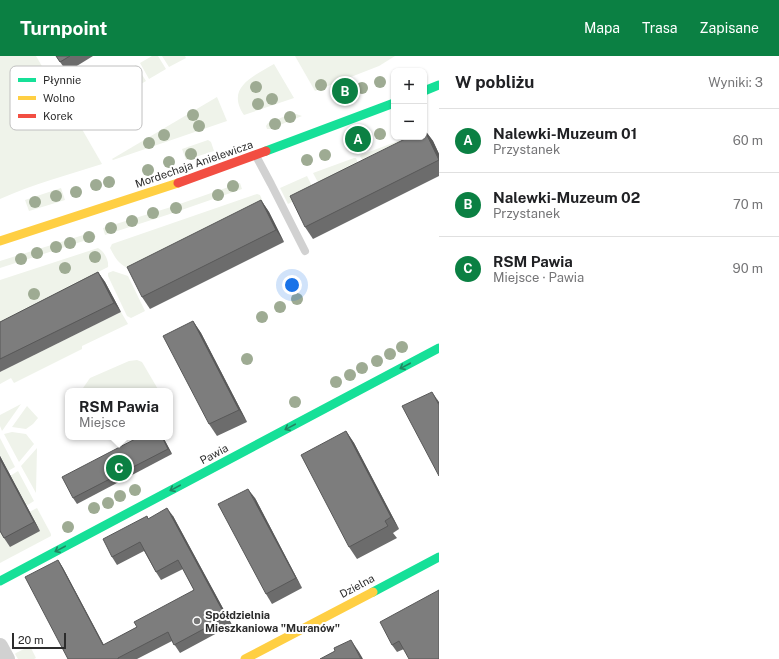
<!DOCTYPE html>
<html lang="pl">
<meta charset="utf-8">
<style>
:root{--surface:#fff;--page:#f6f6f6;--text:#202124;--muted:#757577;--line:#e0e0e0;--accent:#0b8043}
body{margin:0;font-family:"Public Sans",sans-serif;background:var(--page);color:var(--text)}
.controls{position:absolute;right:12px;top:12px;display:grid;overflow:hidden;border-radius:8px;box-shadow:0 1px 3px #0004}
.controls button{width:36px;height:36px;display:grid;place-items:center;padding:0;border:0;border-bottom:1px solid var(--line);background:var(--surface);color:var(--text);font:20px sans-serif}
.scale{position:absolute;left:12px;bottom:10px;width:54px;box-sizing:border-box;padding-left:4px;border:2px solid #2c2c2c;border-top:0;font-size:11px;line-height:14px;white-space:nowrap;color:#2c2c2c;-webkit-text-stroke:3px #fff;paint-order:stroke}
.you{position:absolute;left:292px;top:229px;width:14px;height:14px;margin:-10px;border:3px solid #fff;border-radius:50%;background:#1a73e8;box-shadow:0 0 0 6px #1a73e833}
.badge{display:grid;place-items:center;width:26px;height:26px;border-radius:50%;background:var(--accent);color:#fff;font-size:13px;font-weight:700}
.pin{position:absolute;translate:-50% -50%;border:2px solid #fff;box-shadow:0 1px 4px #0006}
.popup{position:absolute;left:65px;top:332px;width:108px;height:52px;box-sizing:border-box;display:grid;place-content:center;border-radius:8px;background:var(--surface);filter:drop-shadow(0 1px 3px #0005);font-size:13px;white-space:nowrap;color:var(--muted)}
.popup b{font-size:15px;color:var(--text)}
.popup::after{content:'';position:absolute;left:50%;top:100%;margin-left:-8px;border:8px solid transparent;border-top-color:var(--surface)}
.list{margin:0;padding:0;list-style:none}
h2{display:flex;justify-content:space-between;align-items:center;height:52px;margin:0;padding:0 16px;font-size:17px}
h2 small{font-size:13px;font-weight:400;color:var(--muted)}
.list li{display:grid;grid-template-columns:26px 1fr auto;gap:12px;align-items:center;box-sizing:border-box;height:64px;padding:0 16px;border-top:1px solid var(--line)}
.list b{display:block;font-size:15px;white-space:nowrap}
.list p{margin:0;font-size:13px;white-space:nowrap;color:var(--muted)}
.list em{font-size:13px;font-style:normal;color:var(--muted)}
.map{position:relative;flex:none;width:439px;height:603px;overflow:hidden}
header{display:flex;align-items:center;gap:24px;box-sizing:border-box;height:56px;padding:0 20px;background:var(--accent);color:#fff}
header strong{font-size:19px}
nav{display:flex;gap:22px;margin-inline-start:auto;font-size:14px}
main{display:flex}
aside{flex:1;background:var(--surface)}
.map>svg:first-child{display:block}
</style>
<header>
<strong>Turnpoint</strong>
<nav><a>Mapa</a><a>Trasa</a><a>Zapisane</a></nav>
</header>
<main>
<div class="map">
<svg width="439" height="603" viewBox="0 0 439 603">
<rect width="100%" height="100%" fill="#fff"/>
<g fill="#eff3ea">
<path d="M 0,0 L 36,0 L 53,29 L 56,28 L 102,108 C 68,119 33,128 0,143 Z"/>
<polygon points="152,0 158,0 166,13 149,23 140,7"/>
<polygon points="162,0 185,0 186,2 169,11"/>
<polygon points="295,0 395,0 379,10 315,35"/>
<path d="M 274,8 L 294,42 L 244,59 C 225,31 254,20 274,8 Z"/>
<polygon points="136,9 146,25 129,35 120,19"/>
<polygon points="117,21 126,36 110,46 100,30"/>
<polygon points="97,32 107,48 86,60 77,44"/>
<polygon points="217,41 227,65 113,104 112,103"/>
<polygon points="293,57 302,60 270,73 267,73 266,70 268,67"/>
<polygon points="208,84 211,86 214,95 186,104 182,93"/>
<polygon points="398,85 400,85 402,89 364,108 360,100 361,99"/>
<polygon points="354,102 356,102 359,110 321,132 313,117"/>
<polygon points="307,120 314,134 288,148 280,132"/>
<polygon points="240,127 242,133 173,157 105,179 103,172 171,151"/>
<polygon points="61,132 65,144 29,155 25,144"/>
<path d="M 257,138 L 260,139 L 263,146 L 263,149 L 131,214 C 118,207 117,205 110,192 L 112,188 Z"/>
<polygon points="93,176 96,181 0,212 0,205"/>
<path d="M 98,192 C 104,195 109,204 108,211 L 0,266 L 0,224 Z"/>
<polygon points="113,215 128,220 145,255 131,262 127,260 108,220 108,217"/>
<polygon points="121,256 128,268 82,290 82,293 14,327 11,322 0,328 0,316"/>
<polygon points="137,304 142,306 159,335 81,335 90,322 129,305"/>
<polygon points="21,348 2,375 0,370 0,359"/>
<polygon points="27,350 38,362 33,368 26,373 12,371"/>
<polygon points="12,376 26,378 34,388 19,406 4,378"/>
<polygon points="0,382 15,411 8,415 0,400"/>
<polygon points="37,392 36,437 21,410"/>
<polygon points="18,415 34,445 26,450 10,420"/>
<polygon points="37,452 51,478 51,480 0,507 0,471"/>
<polygon points="30,590 36,602 34,603 18,603 15,598 16,597"/>
</g>
<g fill="none" stroke-linecap="round" stroke-linejoin="round">
<polyline stroke="#d1d1d1" stroke-width="8" points="256,100 271,128 305,195"/>
<polyline stroke="#d1d1d1" stroke-width="16" points="0,590 7,603"/>
<g stroke="#16e098" stroke-width="9">
<polyline points="424,35 439,29"/>
<polyline points="266,95 394,47"/>
<polyline points="0,525 439,292"/>
<polyline points="373,536 439,501"/>
</g>
<g stroke="#ffcf43" stroke-width="9">
<polyline points="0,185 178,127"/>
<polyline points="245,603 373,536"/>
</g>
<polyline stroke="#f24e42" stroke-width="9" points="178,127 266,95"/>
</g>
<g fill="#9eab93">
<circle cx="380" cy="26" r="6"/>
<circle cx="321" cy="29" r="6"/>
<circle cx="256" cy="31" r="6"/>
<circle cx="362" cy="32" r="6"/>
<circle cx="272" cy="43" r="6"/>
<circle cx="258" cy="48" r="6"/>
<circle cx="193" cy="59" r="6"/>
<circle cx="290" cy="61" r="6"/>
<circle cx="60" cy="65" r="6"/>
<circle cx="275" cy="68" r="6"/>
<circle cx="199" cy="70" r="6"/>
<circle cx="380" cy="78" r="6"/>
<circle cx="164" cy="79" r="6"/>
<circle cx="149" cy="87" r="6"/>
<circle cx="191" cy="98" r="6"/>
<circle cx="325" cy="99" r="6"/>
<circle cx="307" cy="104" r="6"/>
<circle cx="169" cy="106" r="6"/>
<circle cx="148" cy="114" r="6"/>
<circle cx="109" cy="126" r="6"/>
<circle cx="96" cy="129" r="6"/>
<circle cx="233" cy="130" r="6"/>
<circle cx="76" cy="136" r="6"/>
<circle cx="218" cy="139" r="6"/>
<circle cx="56" cy="140" r="6"/>
<circle cx="35" cy="146" r="6"/>
<circle cx="176" cy="152" r="6"/>
<circle cx="153" cy="157" r="6"/>
<circle cx="132" cy="165" r="6"/>
<circle cx="111" cy="172" r="6"/>
<circle cx="89" cy="181" r="6"/>
<circle cx="70" cy="187" r="6"/>
<circle cx="56" cy="191" r="6"/>
<circle cx="37" cy="197" r="6"/>
<circle cx="95" cy="201" r="6"/>
<circle cx="21" cy="203" r="6"/>
<circle cx="65" cy="212" r="6"/>
<circle cx="34" cy="238" r="6"/>
<circle cx="297" cy="243" r="6"/>
<circle cx="280" cy="251" r="6"/>
<circle cx="262" cy="261" r="6"/>
<circle cx="402" cy="291" r="6"/>
<circle cx="390" cy="298" r="6"/>
<circle cx="247" cy="303" r="6"/>
<circle cx="377" cy="305" r="6"/>
<circle cx="362" cy="312" r="6"/>
<circle cx="350" cy="319" r="6"/>
<circle cx="336" cy="326" r="6"/>
<circle cx="295" cy="346" r="6"/>
<circle cx="135" cy="434" r="6"/>
<circle cx="120" cy="440" r="6"/>
<circle cx="108" cy="447" r="6"/>
<circle cx="94" cy="452" r="6"/>
<circle cx="68" cy="471" r="6"/>
</g>
<g fill="#6c6c6c">
<polygon points="56,0 93,0 67,16"/>
<polygon points="424,73 433,85 439,98 439,120 313,183 305,171"/>
<polygon points="261,144 269,156 284,186 150,253 142,241"/>
<polygon points="98,216 105,226 121,256 0,316 0,266"/>
<polygon points="193,265 201,277 247,366 217,380 209,368"/>
<polygon points="346,375 354,387 399,473 393,477 397,482 357,503 349,491"/>
<polygon points="139,381 163,381 172,398 77,448 73,442"/>
<polygon points="0,400 40,475 10,491 4,482 0,475"/>
<polygon points="255,442 302,532 272,548 266,538"/>
<polygon points="173,460 232,569 180,597 172,585 137,603 68,603 58,504 63,512 104,589 137,571 194,534 183,513 161,524 156,516 144,495 117,509 112,501 148,463"/>
<polygon points="439,534 404,593 397,596 392,589"/>
</g>
<g fill="#585858">
<polygon points="424,73 433,85 439,98 439,103"/>
<polygon points="261,144 269,156 284,186 276,174"/>
<polygon points="98,216 105,226 121,256 114,247"/>
<polygon points="193,265 201,277 247,366 239,354"/>
<polygon points="432,336 439,346 439,349"/>
<polygon points="346,375 354,387 399,473 391,461"/>
<polygon points="162,381 163,381 172,398 168,393"/>
<polygon points="0,400 40,475 34,466 0,403"/>
<polygon points="248,433 255,442 302,532 296,522"/>
<polygon points="167,452 173,460 232,569 226,561"/>
<polygon points="58,504 63,512 108,597 103,589"/>
<polygon points="351,584 359,596 363,603 361,603"/>
</g>
<g fill="#7d7d7d" stroke="#585858">
<polygon points="56,0 70,0 60,6"/>
<polygon points="424,73 439,104 305,171 290,140 409,81 424,81"/>
<polygon points="261,144 276,174 142,241 127,211"/>
<polygon points="98,216 114,247 0,303 0,266"/>
<polygon points="193,265 239,354 209,368 163,280"/>
<polygon points="432,336 439,349 439,420 402,350"/>
<polygon points="346,375 391,461 385,465 388,470 349,491 301,399"/>
<polygon points="139,381 162,381 168,393 73,442 62,421"/>
<polygon points="0,403 34,466 4,482 0,475"/>
<polygon points="248,433 296,522 266,538 218,448"/>
<polygon points="167,452 226,561 174,589 168,576 118,602 118,603 68,603 25,521 58,504 103,589 137,571 134,566 194,534 178,504 156,516 140,486 112,501 103,483 147,460 148,463"/>
<polygon points="439,534 439,603 409,603 399,585 392,589 380,566"/>
<polygon points="351,584 361,603 320,603 335,595 334,592"/>
</g>
<defs><path id="oneway-shaft" d="M-6 0H5M1.5-3L5.5 0L1.5 3" fill="none" stroke-width="1.6" stroke-linecap="round" stroke-linejoin="round"/></defs>
<g stroke="#218662">
<use href="#oneway-shaft" transform="translate(405 310) rotate(152)"/>
<use href="#oneway-shaft" transform="translate(290 371) rotate(152)"/>
<use href="#oneway-shaft" transform="translate(175 432) rotate(152)"/>
<use href="#oneway-shaft" transform="translate(60 493) rotate(152)"/>
</g>
<circle fill="#767676" stroke="#fff" stroke-width="1.5" cx="197" cy="565" r="4"/>
<g text-anchor="middle" dominant-baseline="central" stroke-width="4" stroke-linejoin="round" paint-order="stroke">
<g font-size="11" fill="#2c2c2c" stroke="#fff">
<text transform="translate(194 108) rotate(-19)">Mordechaja Anielewicza</text>
<text transform="translate(214 398) rotate(-28)">Pawia</text>
<text transform="translate(357 530) rotate(-28)">Dzielna</text>
</g>
<g font-size="11" font-weight="bold" fill="#2c2c2c" stroke="#fff" text-anchor="start">
<text x="205" y="559">Spółdzielnia<tspan x="205" dy="13">Mieszkaniowa "Muranów"</tspan></text>
</g>
</g>
<rect x="10" y="10" width="132" height="64" rx="6" fill="#fff" stroke="#c0c0c0" stroke-width="1"/>
<rect x="18" y="22" width="18" height="4" fill="#16e098"/>
<rect x="18" y="40" width="18" height="4" fill="#ffcf43"/>
<rect x="18" y="58" width="18" height="4" fill="#f24e42"/>
<g font-size="11" fill="#2c2c2c">
<text x="43" y="28">Płynnie</text>
<text x="43" y="46">Wolno</text>
<text x="43" y="64">Korek</text>
</g>
</svg>
<div class="controls">
<button>+</button>
<button>−</button>
</div>
<div class="scale">20 m</div>
<div class="you"></div>
<div class="pin badge" style="left:358px;top:83px">A</div>
<div class="pin badge" style="left:345px;top:35px">B</div>
<div class="pin badge" style="left:119px;top:412px">C</div>
<div class="popup"><b>RSM Pawia</b>Miejsce</div>
</div>
<aside>
<h2>W pobliżu<small>Wyniki: 3</small></h2>
<ul class="list">
<li><span class="badge">A</span><div><b>Nalewki-Muzeum 01</b><p>Przystanek</p></div><em>60 m</em></li>
<li><span class="badge">B</span><div><b>Nalewki-Muzeum 02</b><p>Przystanek</p></div><em>70 m</em></li>
<li><span class="badge">C</span><div><b>RSM Pawia</b><p>Miejsce · Pawia</p></div><em>90 m</em></li>
</ul>
</aside>
</main>
